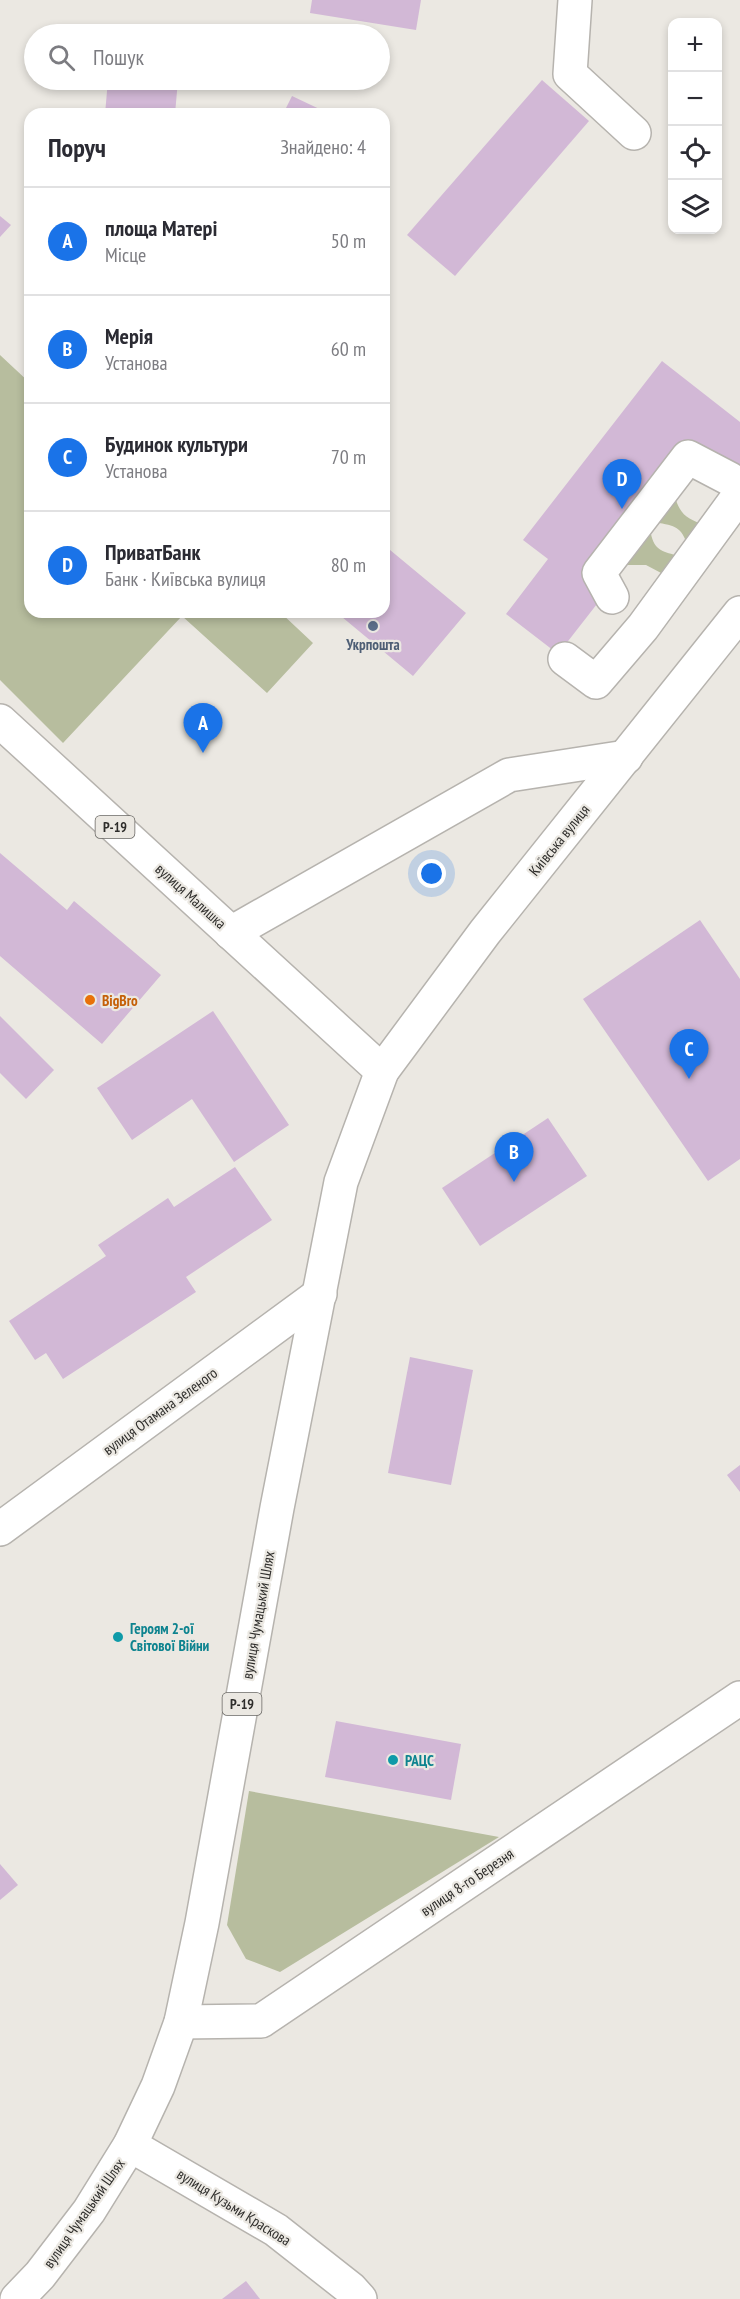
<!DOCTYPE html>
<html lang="uk">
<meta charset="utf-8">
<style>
:root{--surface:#fff;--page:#f2f2f3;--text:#2b2b33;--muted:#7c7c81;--line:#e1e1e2;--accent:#1a73e8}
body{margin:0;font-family:"PT Sans Narrow",sans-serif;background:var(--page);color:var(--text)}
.controls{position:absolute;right:18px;top:18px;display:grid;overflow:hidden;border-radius:12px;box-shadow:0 3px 9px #0003}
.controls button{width:54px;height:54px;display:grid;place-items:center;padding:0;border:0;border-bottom:2px solid var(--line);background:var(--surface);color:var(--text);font:30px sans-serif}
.you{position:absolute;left:432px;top:874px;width:21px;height:21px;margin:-15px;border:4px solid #fff;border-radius:50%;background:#1a73e8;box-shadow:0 0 0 9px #1a73e833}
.badge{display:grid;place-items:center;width:39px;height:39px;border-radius:50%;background:var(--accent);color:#fff;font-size:20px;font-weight:700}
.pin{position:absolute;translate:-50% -50px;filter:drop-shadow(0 2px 3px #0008)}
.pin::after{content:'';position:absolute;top:32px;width:21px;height:18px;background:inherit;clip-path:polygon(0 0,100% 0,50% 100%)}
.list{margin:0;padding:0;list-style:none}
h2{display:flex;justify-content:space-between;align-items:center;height:78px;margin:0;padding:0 24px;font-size:26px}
h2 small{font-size:20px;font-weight:400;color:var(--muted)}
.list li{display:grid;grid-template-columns:39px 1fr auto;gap:18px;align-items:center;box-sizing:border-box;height:108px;padding:0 24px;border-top:2px solid var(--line)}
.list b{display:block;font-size:22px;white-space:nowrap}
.list p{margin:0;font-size:20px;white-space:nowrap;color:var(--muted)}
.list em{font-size:20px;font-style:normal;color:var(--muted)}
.icon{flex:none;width:33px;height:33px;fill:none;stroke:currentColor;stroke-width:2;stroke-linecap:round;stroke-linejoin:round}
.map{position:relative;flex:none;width:740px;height:2299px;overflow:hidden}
.search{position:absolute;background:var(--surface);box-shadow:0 3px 9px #0003;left:24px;top:24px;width:366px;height:66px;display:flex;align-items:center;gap:15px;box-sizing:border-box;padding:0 21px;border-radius:33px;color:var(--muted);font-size:22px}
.panel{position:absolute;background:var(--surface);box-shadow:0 3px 9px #0003;left:24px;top:108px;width:366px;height:510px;border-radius:18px}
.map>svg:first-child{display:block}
</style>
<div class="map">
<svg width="740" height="2299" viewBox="0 0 740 2299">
<rect width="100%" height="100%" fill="#ebe8e2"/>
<g fill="#b7bd9e">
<polygon points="0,355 30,383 30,612 280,612 313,643 267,693 182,616 63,743 0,680"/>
<path d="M 676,500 C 681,516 690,520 705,525 L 688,547 C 682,529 678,526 659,523 Z"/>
<path d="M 651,534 C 654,549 662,552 676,555 L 663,574 L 646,565 L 624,565 Z"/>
<polygon points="249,1791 499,1837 280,1972 246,1959 227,1925"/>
</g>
<g fill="#d2b8d6">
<polygon points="312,0 421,0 416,30 310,13"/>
<polygon points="108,80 178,80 175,114 105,114"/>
<polygon points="542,80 589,121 455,276 407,235"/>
<polygon points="292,96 330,114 283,114"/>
<polygon points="0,216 11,225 0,237"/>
<polygon points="662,361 740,422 740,482 688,442 582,578 604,595 558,654 506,614 548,559 523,540"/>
<polygon points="384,545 466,613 413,676 336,612 384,612"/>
<polygon points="0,853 67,910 74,901 161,975 102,1044 0,956"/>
<polygon points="700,920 740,979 740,1159 708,1181 583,999"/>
<polygon points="213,1011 289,1125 234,1162 192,1099 132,1140 97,1088"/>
<polygon points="0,1016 54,1070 26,1099 0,1073"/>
<polygon points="548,1118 587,1176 480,1246 442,1188"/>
<polygon points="235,1167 272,1220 186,1277 196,1292 63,1379 46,1353 35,1360 9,1321 106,1256 98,1245 168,1198 174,1207"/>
<polygon points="410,1357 473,1370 451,1485 388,1473"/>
<polygon points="740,1465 740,1492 727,1475"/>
<polygon points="336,1721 461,1744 451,1800 325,1777"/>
<polygon points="0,1864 18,1885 0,1900"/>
<polygon points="246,2281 260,2299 222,2299"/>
</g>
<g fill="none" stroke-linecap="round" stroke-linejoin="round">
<g stroke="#b6b3ae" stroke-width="36">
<g id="minor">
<polyline points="575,0 570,74 634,133"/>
<polyline points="612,597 599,573 688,457 730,479 740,488"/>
<polyline points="565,659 596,682 643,627 740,494"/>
<polyline points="0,1529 320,1294"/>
<polyline points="181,2022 261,2021 740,1698"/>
<polyline points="130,2145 276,2230 351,2289 360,2299"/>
</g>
</g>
<g stroke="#b6b3ae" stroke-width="36">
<g id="major">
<polyline points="0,721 382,1071"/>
<polyline points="231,933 509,775 626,757"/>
<polyline points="17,2299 40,2275 89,2211 130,2145 158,2086 181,2022 202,1923 277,1508 341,1182 382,1071 485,932 740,613"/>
</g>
</g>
<use href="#minor" stroke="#fff" stroke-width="33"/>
<use href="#major" stroke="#fff" stroke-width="33"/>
</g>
<circle fill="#5c6f8a" stroke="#ebe8e2" stroke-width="2" cx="373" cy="626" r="6"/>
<circle fill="#e8710a" stroke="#ebe8e2" stroke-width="2" cx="90" cy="1000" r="6"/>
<g fill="#0f9aa8" stroke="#ebe8e2" stroke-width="2">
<circle cx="118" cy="1637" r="6"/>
<circle cx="393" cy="1760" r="6"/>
</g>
<g text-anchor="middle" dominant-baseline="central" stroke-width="4.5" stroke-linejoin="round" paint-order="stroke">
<g fill="#ebe8e2" stroke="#676562" stroke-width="1.5">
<rect x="95.5" y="816" width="39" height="22" rx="4.5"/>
<rect x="222.5" y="1693" width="39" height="22" rx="4.5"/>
</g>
<g font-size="14" font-weight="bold" fill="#2e2d2b">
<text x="115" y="827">Р-19</text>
<text x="242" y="1704">Р-19</text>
</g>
<g font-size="15" font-weight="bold" fill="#4e5e75" stroke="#ebe8e2">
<text x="373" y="644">Укрпошта</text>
</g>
<g font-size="15" fill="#2e2d2b" stroke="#ebe8e2">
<text transform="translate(559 840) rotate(-51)">Київська вулиця</text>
<text transform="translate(191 896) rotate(42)">вулиця Малишка</text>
<text transform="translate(160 1411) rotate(-36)">вулиця Отамана Зеленого</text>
<text transform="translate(258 1615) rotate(-80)">вулиця Чумацький Шлях</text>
<text transform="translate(467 1882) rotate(-34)">вулиця 8-го Березня</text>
<text transform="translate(234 2207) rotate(32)">вулиця Кузьми Краскова</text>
<text transform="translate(84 2213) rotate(-55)">вулиця Чумацький Шлях</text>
</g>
<g font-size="15" font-weight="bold" fill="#c56008" stroke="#ebe8e2" text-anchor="start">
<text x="102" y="1000">BigBro</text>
</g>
<g font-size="15" font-weight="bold" fill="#0d838f" stroke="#ebe8e2" text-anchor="start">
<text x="130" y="1628">Героям 2-ої<tspan x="130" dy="17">Світової Війни</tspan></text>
<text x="405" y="1760">РАЦС</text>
</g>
</g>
</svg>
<div class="controls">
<button>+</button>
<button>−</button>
<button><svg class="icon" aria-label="locate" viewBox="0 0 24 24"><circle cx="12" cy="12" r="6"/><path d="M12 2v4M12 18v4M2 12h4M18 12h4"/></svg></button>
<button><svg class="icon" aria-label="layers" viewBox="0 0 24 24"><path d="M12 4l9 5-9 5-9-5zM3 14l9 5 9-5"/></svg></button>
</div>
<div class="you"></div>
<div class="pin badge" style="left:203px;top:753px">A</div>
<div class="pin badge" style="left:514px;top:1182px">B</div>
<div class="pin badge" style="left:689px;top:1079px">C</div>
<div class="pin badge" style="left:622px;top:509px">D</div>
<div class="search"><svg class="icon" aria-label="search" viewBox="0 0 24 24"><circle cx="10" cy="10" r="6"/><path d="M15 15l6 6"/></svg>Пошук</div>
<section class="panel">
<h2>Поруч<small>Знайдено: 4</small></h2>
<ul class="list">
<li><span class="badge">A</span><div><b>площа Матері</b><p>Місце</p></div><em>50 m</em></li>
<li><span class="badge">B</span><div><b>Мерія</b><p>Установа</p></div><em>60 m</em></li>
<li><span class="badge">C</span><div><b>Будинок культури</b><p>Установа</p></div><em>70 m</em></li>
<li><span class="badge">D</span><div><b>ПриватБанк</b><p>Банк · Київська вулиця</p></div><em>80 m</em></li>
</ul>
</section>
</div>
